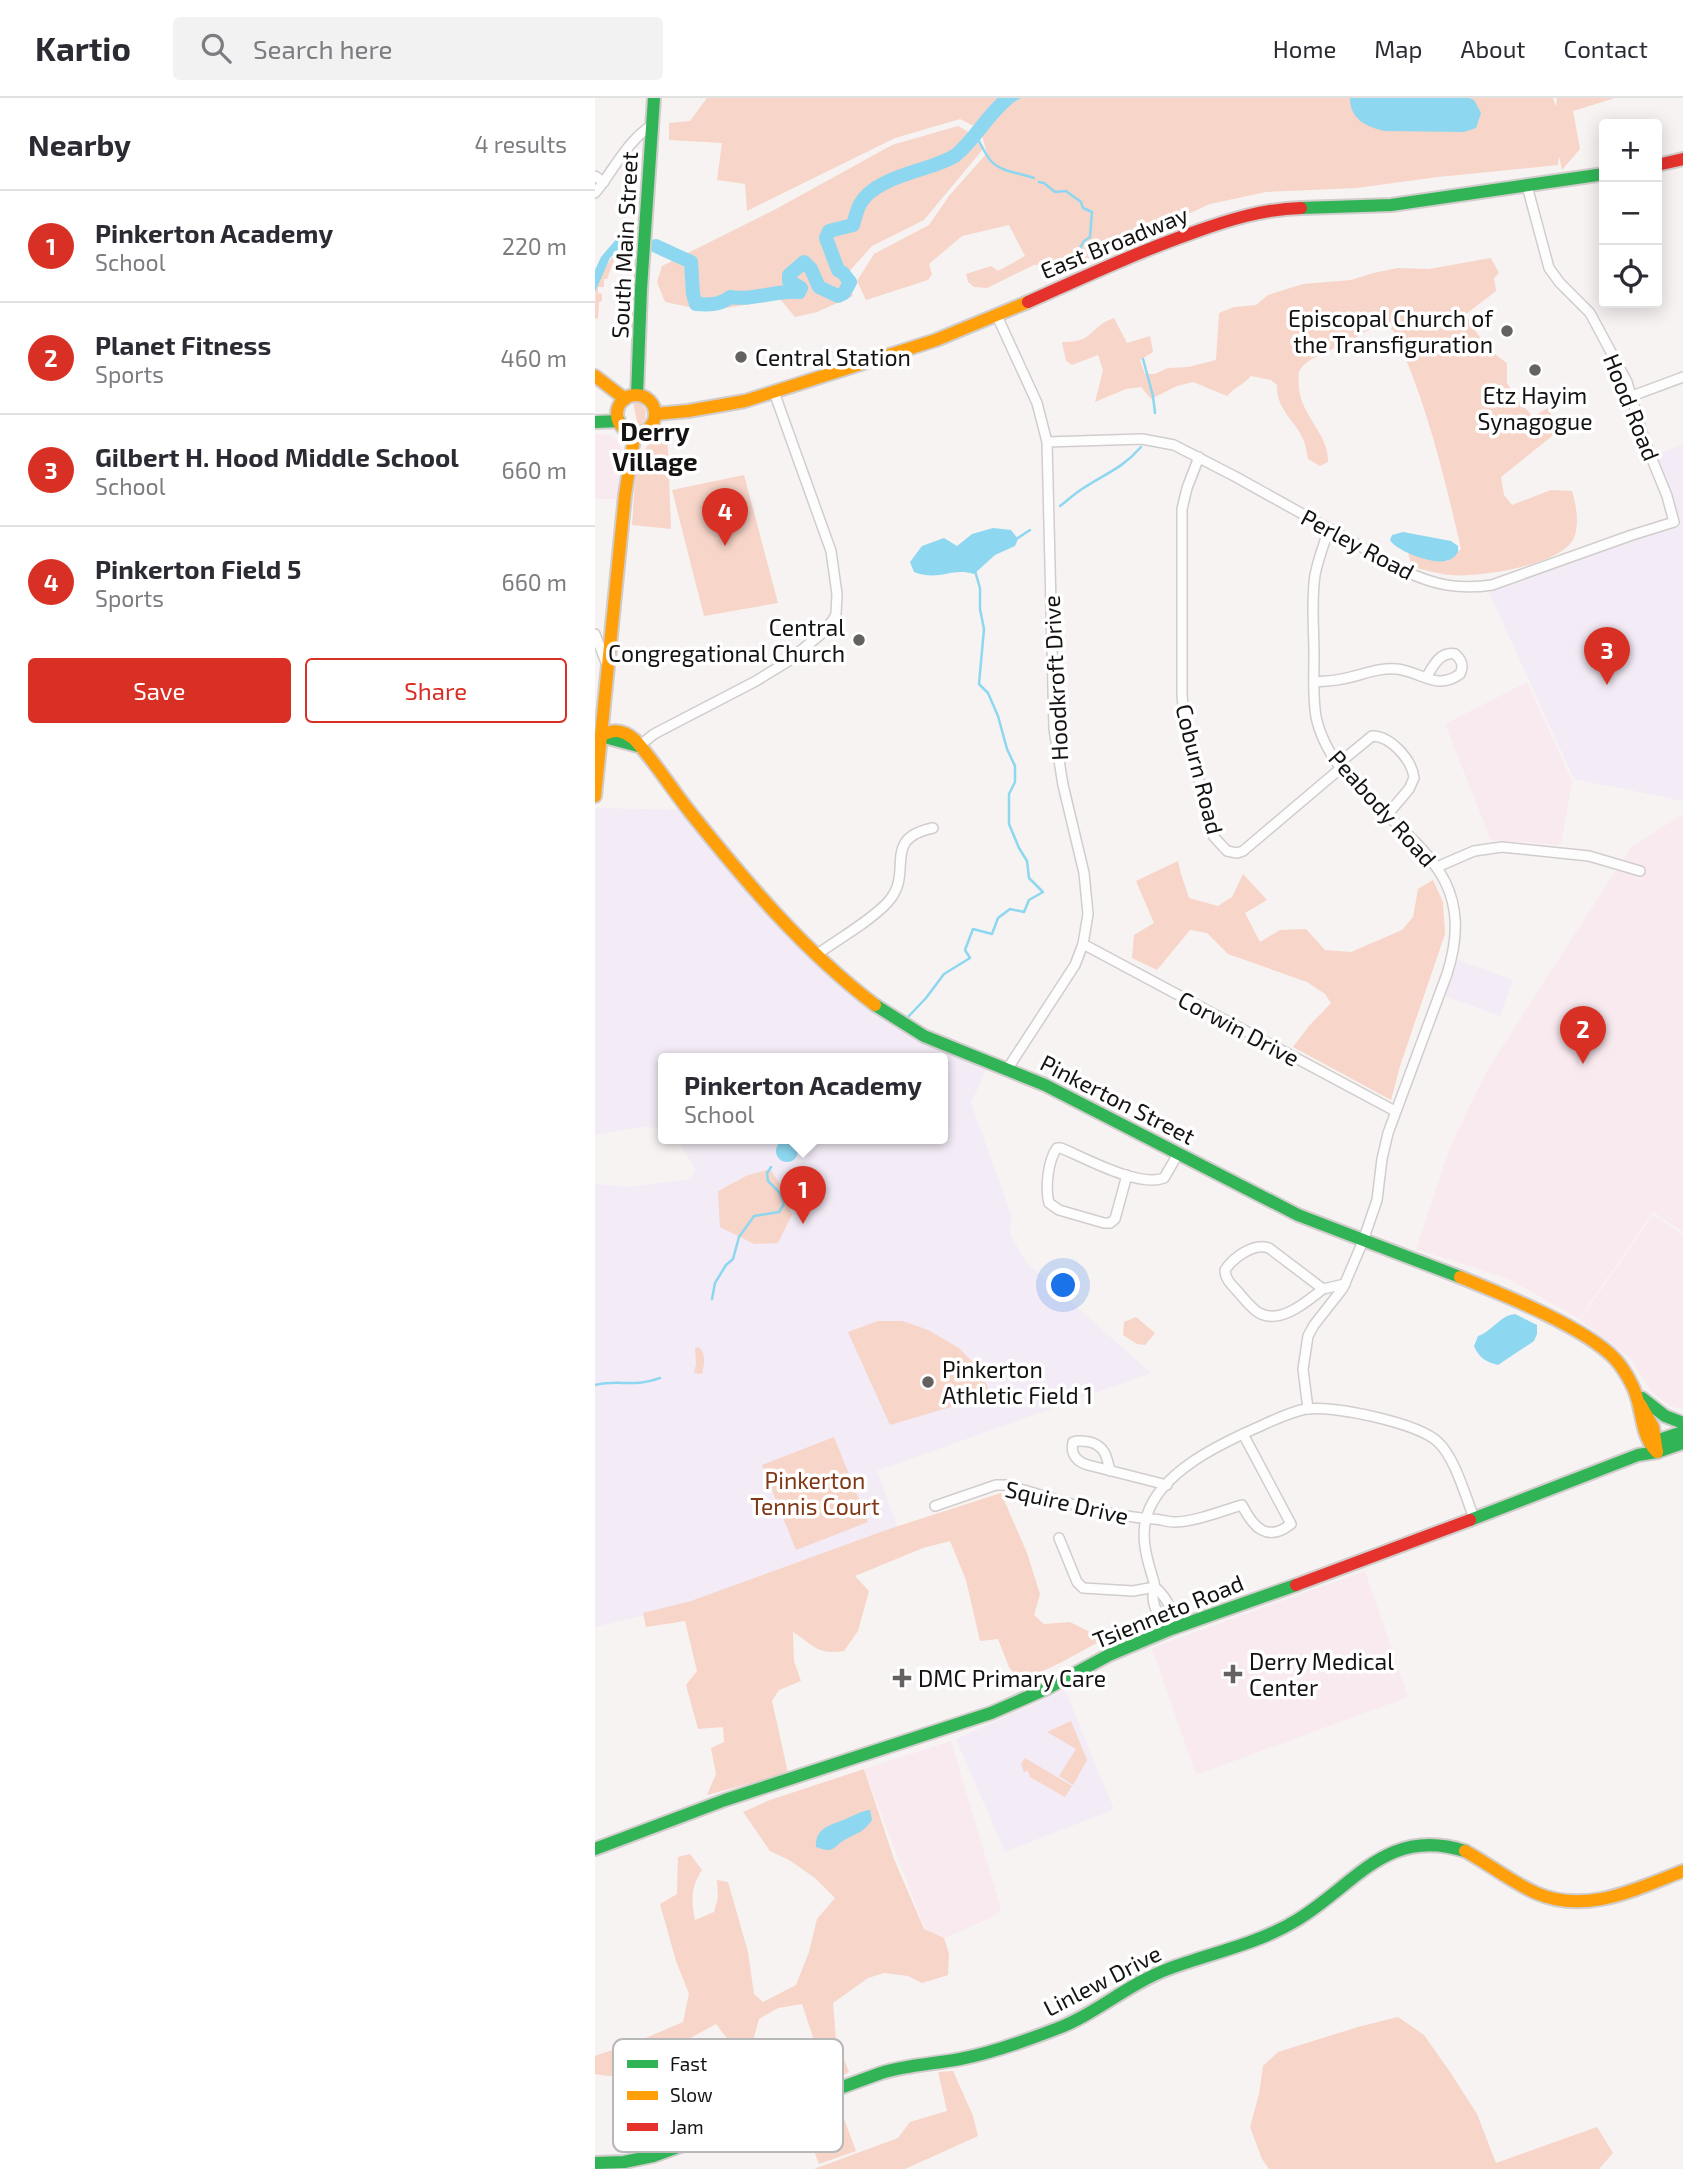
<!DOCTYPE html>
<meta charset="utf-8">
<style>
:root{--surface:#fff;--page:#f2f2f3;--text:#2b2b33;--muted:#7c7c81;--line:#e1e1e2;--accent:#d93025}
body{margin:0;font-family:"Exo 2",sans-serif;background:var(--page);color:var(--text)}
.controls{position:absolute;right:21px;top:21px;display:grid;overflow:hidden;border-radius:7px;box-shadow:0 4px 18px #0003}
.controls button{width:63px;height:63px;display:grid;place-items:center;padding:0;border:0;border-bottom:2px solid var(--line);background:var(--surface);color:var(--text);font:35px sans-serif}
.you{position:absolute;left:469px;top:1188px;width:24px;height:24px;margin:-18px;border:5px solid #fff;border-radius:50%;background:#1a73e8;box-shadow:0 0 0 10px #1a73e833}
.badge{display:grid;place-items:center;width:46px;height:46px;border-radius:50%;background:var(--accent);color:#fff;font-size:23px;font-weight:700}
.pin{position:absolute;translate:-50% -58px;filter:drop-shadow(0 2px 4px #0008)}
.pin::after{content:'';position:absolute;top:37px;width:24px;height:21px;background:inherit;clip-path:polygon(0 0,100% 0,50% 100%)}
.popup{position:absolute;left:63px;top:955px;width:290px;height:91px;box-sizing:border-box;display:grid;place-content:center;border-radius:7px;background:var(--surface);filter:drop-shadow(0 2px 5px #0005);font-size:23px;white-space:nowrap;color:var(--muted)}
.popup b{font-size:26px;color:var(--text)}
.popup::after{content:'';position:absolute;left:50%;top:100%;margin-left:-14px;border:14px solid transparent;border-top-color:var(--surface)}
.list{margin:0;padding:0;list-style:none}
h2{display:flex;justify-content:space-between;align-items:center;height:91px;margin:0;padding:0 28px;font-size:30px}
h2 small{font-size:23px;font-weight:400;color:var(--muted)}
.list li{display:grid;grid-template-columns:46px 1fr auto;gap:21px;align-items:center;box-sizing:border-box;height:112px;padding:0 28px;border-top:2px solid var(--line)}
.list b{display:block;font-size:26px;white-space:nowrap}
.list p{margin:0;font-size:23px;white-space:nowrap;color:var(--muted)}
.list em{font-size:23px;font-style:normal;color:var(--muted)}
.actions{display:flex;gap:14px;padding:21px 28px}
.actions a{flex:1;padding:16px 0;border:2px solid var(--accent);border-radius:7px;text-align:center;font-size:24px;color:var(--accent)}
.actions .main{background:var(--accent);color:#fff}
.icon{flex:none;width:38px;height:38px;fill:none;stroke:currentColor;stroke-width:2;stroke-linecap:round;stroke-linejoin:round}
.map{position:relative;flex:none;width:1088px;height:2071px;overflow:hidden}
header{display:flex;align-items:center;gap:42px;box-sizing:border-box;height:98px;padding:0 35px;background:var(--surface);border-bottom:2px solid var(--line)}
header strong{font-size:33px}
nav{display:flex;gap:38px;margin-inline-start:auto;font-size:24px}
.search{width:490px;height:63px;background:var(--page);display:flex;align-items:center;gap:18px;box-sizing:border-box;padding:0 24px;border-radius:7px;color:var(--muted);font-size:26px}
main{display:flex}
aside{flex:1;background:var(--surface)}
.map>svg:first-child{display:block}
</style>
<header>
<strong>Kartio</strong>
<div class="search"><svg class="icon" aria-label="search" viewBox="0 0 24 24"><circle cx="10" cy="10" r="6"/><path d="M15 15l6 6"/></svg>Search here</div>
<nav><a>Home</a><a>Map</a><a>About</a><a>Contact</a></nav>
</header>
<main>
<aside>
<h2>Nearby<small>4 results</small></h2>
<ul class="list">
<li><span class="badge">1</span><div><b>Pinkerton Academy</b><p>School</p></div><em>220 m</em></li>
<li><span class="badge">2</span><div><b>Planet Fitness</b><p>Sports</p></div><em>460 m</em></li>
<li><span class="badge">3</span><div><b>Gilbert H. Hood Middle School</b><p>School</p></div><em>660 m</em></li>
<li><span class="badge">4</span><div><b>Pinkerton Field 5</b><p>Sports</p></div><em>660 m</em></li>
</ul>
<div class="actions"><a class="main">Save</a><a>Share</a></div>
</aside>
<div class="map">
<svg width="1088" height="2071" viewBox="0 0 1088 2071">
<rect width="100%" height="100%" fill="#f7f3f2"/>
<g fill="#f9eaf0">
<polygon points="0,336 16,337 23,344 27,352 22,401 0,401"/>
<polygon points="932,584 977,683 966,747 896,742 850,626"/>
<polygon points="1088,716 1088,1134 1058,1114 984,1221 914,1181 821,1151 855,1049 893,971 1036,749"/>
<polygon points="1058,1117 1088,1137 1088,1311 1075,1308 1056,1293 1035,1260 985,1222"/>
<polygon points="770,1473 813,1599 601,1677 557,1550"/>
<polygon points="356,1643 406,1811 396,1820 349,1840 330,1831 269,1671"/>
</g>
<g fill="#f3ebf6">
<polygon points="1088,346 1088,703 979,681 894,494 1065,432 1086,429 1078,399 1059,357"/>
<polygon points="0,710 94,712 171,803 285,912 395,963 376,1005 417,1119 414,1134 431,1164 556,1275 282,1373 312,1454 0,1529 0,1086 33,1089 96,1081 100,1071 82,1040 348,1040 348,960 68,960 68,1031 53,1029 40,1030 0,1037"/>
<polygon points="863,862 918,882 905,918 850,898"/>
<polygon points="470,1592 519,1711 410,1754 361,1641"/>
</g>
<g fill="#f7d5c8">
<polygon points="112,0 958,0 961,9 962,0 1020,0 978,13 985,51 967,72 964,58 963,67 843,79 761,90 671,94 615,106 477,168 439,167 392,190 379,189 373,184 371,176 396,168 403,173 430,158 414,127 367,138 334,166 337,176 333,182 271,202 262,183 279,156 334,127 354,98 392,55 385,31 365,21 300,40 152,113 150,86 122,82 127,45 74,42 74,25 95,23"/>
<polygon points="363,28 379,37 388,51 329,122 277,148 251,177 258,198 222,214 200,219 185,201 113,213 70,204 62,184 67,168 181,111 297,47"/>
<path d="M 32,143 L 41,144 L 41,152 L 23,152 L 12,181 L 9,181 L 9,189 L 3,189 L 3,195 L 7,196 L 7,203 L 4,204 L 3,221 L 0,220 C 0,211 0,200 1,191 C 6,173 18,156 32,143 Z"/>
<path d="M 896,160 L 904,175 L 899,180 L 901,193 L 871,216 C 882,237 892,252 912,265 L 912,285 L 923,302 L 938,319 L 954,309 L 961,335 L 906,379 L 909,397 L 917,407 L 956,392 L 977,393 C 981,406 984,423 980,437 C 972,467 882,480 855,477 C 842,476 829,471 817,469 L 813,454 L 832,461 L 853,463 L 866,451 C 849,377 831,301 798,232 C 774,224 769,238 749,246 C 736,252 709,261 704,274 C 703,278 704,285 704,290 C 706,318 734,336 733,364 L 725,368 L 713,361 C 712,355 711,349 709,343 C 701,323 681,312 682,287 L 676,282 L 656,278 C 648,287 640,289 632,298 L 598,284 L 582,288 L 556,301 L 546,289 L 531,291 L 500,304 L 508,272 L 503,257 L 477,267 L 471,263 L 467,244 C 500,245 493,229 519,220 L 532,245 L 555,238 L 558,254 L 545,262 L 550,276 L 560,276 L 573,270 L 593,269 L 621,262 L 624,215 L 639,209 L 661,207 L 673,197 L 708,186 L 756,182 L 778,175 L 803,170 L 834,171 Z"/>
<polygon points="38,303 46,305 51,313 50,322 43,329"/>
<path d="M 72,330 L 76,431 L 37,427 C 40,393 37,348 72,330 Z"/>
<polygon points="149,377 183,505 109,518 77,392"/>
<polygon points="583,763 586,776 594,800 623,808 637,799 648,776 672,802 650,815 665,844 685,832 711,831 730,852 756,854 807,832 818,819 823,791 838,782 848,804 850,836 805,968 796,1002 698,949 714,928 736,905 730,896 712,884 633,856 612,835 595,832 562,872 537,860 539,837 559,825 541,783"/>
<polygon points="175,1071 189,1092 197,1117 183,1145 159,1146 125,1129 123,1093 151,1078"/>
<polygon points="541,1219 560,1235 550,1247 542,1246 528,1237 529,1224"/>
<polygon points="283,1223 308,1223 333,1232 364,1250 385,1272 396,1297 295,1327 253,1234"/>
<path d="M 103,1249 C 112,1254 109,1268 107,1276 L 99,1275 L 101,1266 L 100,1251 Z"/>
<polygon points="239,1339 273,1424 201,1452 167,1367"/>
<path d="M 406,1395 L 432,1455 L 445,1496 L 439,1517 L 449,1526 L 475,1524 L 509,1541 L 465,1565 L 426,1583 L 414,1569 L 403,1541 L 385,1543 L 371,1482 L 355,1443 L 328,1450 L 260,1478 L 274,1493 L 263,1533 L 249,1553 C 221,1557 219,1547 198,1534 L 199,1563 L 206,1583 L 184,1592 L 177,1603 L 193,1675 L 112,1697 L 121,1676 L 116,1650 L 129,1644 L 128,1629 L 103,1631 L 91,1587 L 102,1573 L 90,1523 L 51,1529 L 48,1515 L 96,1503 L 294,1431 Z"/>
<polygon points="476,1623 492,1662 478,1687 464,1678 481,1651 452,1634"/>
<polygon points="430,1660 477,1688 470,1699 435,1679 433,1673 429,1674 426,1666"/>
<path d="M 269,1671 L 299,1761 L 329,1831 L 349,1840 L 354,1856 L 353,1877 L 327,1885 L 313,1878 L 289,1875 L 273,1880 L 238,1905 L 241,1941 L 254,1974 L 230,1987 L 219,1942 L 207,1906 L 183,1910 L 164,1921 L 157,1946 L 177,2000 L 150,2012 L 140,1978 L 134,1943 L 121,1926 L 77,1950 L 73,1971 L 85,2013 L 87,2033 L 63,2045 L 53,2002 L 37,1976 L 13,1978 L 0,1976 L 0,1958 L 46,1942 L 88,1924 L 94,1896 L 81,1863 L 65,1806 L 82,1796 L 83,1759 L 95,1756 L 107,1772 C 96,1788 96,1803 100,1822 L 119,1814 L 123,1799 L 122,1782 L 133,1784 L 153,1854 L 159,1896 L 168,1904 L 201,1887 L 214,1854 L 222,1821 L 240,1800 L 220,1780 L 194,1762 L 175,1753 L 148,1714 L 175,1702 Z"/>
<polygon points="803,1919 829,1937 855,1974 882,2016 901,2065 1002,2029 1018,2055 1004,2071 674,2071 667,2061 655,2029 664,1996 668,1968 683,1954 763,1929"/>
<polygon points="358,1973 378,2018 383,2038 310,2071 219,2071 303,2040 315,2024 352,2013 343,1974"/>
<polygon points="245,2010 261,2053 224,2066 208,2024"/>
</g>
<g fill="#8dd7f0">
<polygon points="409,0 426,0 402,13 384,36 378,32 393,10"/>
<path d="M 755,0 L 874,0 L 879,2 L 886,15 L 881,30 L 869,34 L 790,33 C 771,29 755,21 755,0 Z"/>
<polygon points="41,133 41,144 31,143 15,160 0,194 0,172 6,159 24,138"/>
<path d="M 398,430 L 416,432 L 423,441 L 420,448 L 400,457 L 379,476 C 355,469 345,484 319,474 L 315,464 L 327,448 L 349,440 L 362,448 L 377,436 Z"/>
<path d="M 808,434 L 856,443 L 863,448 L 863,454 C 860,459 856,462 850,463 C 837,466 801,453 795,442 L 797,437 Z"/>
<circle cx="192" cy="1053" r="11"/>
<path d="M 920,1216 L 942,1227 L 942,1236 L 939,1243 L 903,1267 C 891,1264 884,1260 879,1248 L 883,1238 C 898,1233 904,1218 920,1216 Z"/>
<path d="M 275,1712 L 277,1722 C 267,1735 266,1733 253,1740 C 238,1747 241,1757 221,1749 C 220,1728 238,1727 253,1720 C 260,1717 266,1713 275,1712 Z"/>
</g>
<g fill="none" stroke-linecap="round" stroke-linejoin="round">
<g stroke="#8dd7f0" stroke-width="2.5">
<path d="M 381,37 C 385,45 390,56 396,63 C 406,74 425,75 439,80"/>
<polyline points="444,84 449,85 460,94 471,93 486,104 488,110 497,114 495,139 489,143 485,150 487,159"/>
<polyline points="548,261 558,298 560,315"/>
<path d="M 465,408 C 472,403 479,396 487,391 C 509,376 527,371 546,349"/>
<polyline points="420,442 435,432"/>
<polyline points="313,919 331,900 349,876 375,860 370,852 378,831 397,836 403,820 415,811 429,814 434,802 448,794 434,780 432,763 424,750 414,726 414,696 420,684 420,668 412,651 403,618 393,595 384,586 389,531 385,511 385,490 380,473"/>
<polyline points="117,1201 120,1185 131,1167 138,1161 144,1139 159,1118 184,1114 189,1106 184,1094 173,1083 172,1075 176,1069"/>
<path d="M 0,1287 C 24,1281 38,1290 65,1280"/>
</g>
<path stroke="#8dd7f0" stroke-width="14" d="M 61,148 L 96,164 L 98,196 L 101,206 C 114,207 125,207 135,199 C 158,203 180,192 204,194 L 206,190 L 194,183 L 194,177 L 209,164 L 216,171 L 224,189 L 243,198 L 249,195 L 255,184 L 248,175 L 243,172 L 231,140 L 234,133 L 258,127 C 260,120 262,112 265,106 C 277,84 313,76 336,68 C 344,65 354,62 361,57 C 381,40 392,17 413,0"/>
<g stroke="#d1cdcc" stroke-width="12">
<g id="street">
<polyline points="0,78 9,84"/>
<path d="M 0,95 C 19,72 31,44 57,27"/>
<polyline points="402,218 442,305 452,344 459,631 468,687 489,775 493,816 488,846 480,867 413,970"/>
<polyline points="1037,298 1088,279"/>
<path d="M 452,344 L 547,341 L 579,347 L 641,379 L 810,473 C 839,487 865,492 897,487 L 1037,437 L 1079,424 L 1072,398 L 1050,344 L 1032,284 L 995,215 L 965,185 L 954,170 L 932,88"/>
<polyline points="604,359 592,390 587,411 587,597 590,630 619,739 632,753 642,755 648,753 746,670"/>
<polyline points="0,536 12,567"/>
<path d="M 719,584 C 729,583 738,583 747,581 C 765,578 783,569 802,571 C 827,574 841,593 865,576 C 869,568 867,562 860,556 C 845,553 838,568 831,580"/>
<polyline points="44,648 59,636 161,583 192,564 226,536 238,522 241,516 242,496 236,453 179,294"/>
<path d="M 743,666 L 777,638 C 796,638 817,662 819,680 L 814,691 L 792,717"/>
<polyline points="842,769 879,753 907,749 994,758 1045,773"/>
<polyline points="488,846 800,1013"/>
<path d="M 221,857 C 243,841 274,824 292,805 C 321,775 284,741 338,730"/>
<path d="M 532,1077 L 520,1121 L 515,1125 L 509,1125 L 464,1112 L 454,1105 C 450,1090 453,1062 462,1050 L 466,1050 C 490,1060 544,1090 569,1080 L 583,1056"/>
<path d="M 728,1191 C 712,1203 686,1227 664,1215 C 656,1210 650,1202 644,1195 C 638,1188 630,1182 630,1172 C 638,1160 659,1144 674,1150 L 728,1191 L 750,1186"/>
<path d="M 713,1311 L 708,1271 L 713,1238 L 719,1227 L 748,1190 L 768,1143 L 782,1102 L 787,1061 L 793,1035 L 852,876 C 880,787 833,756 774,700 C 760,687 746,673 736,656 C 728,642 721,626 720,611 C 718,593 719,575 719,557 C 719,531 716,503 720,477 C 723,461 729,446 734,431"/>
<path d="M 515,1373 C 512,1359 510,1348 495,1344 C 488,1343 484,1342 478,1344 C 475,1356 482,1364 493,1367 L 572,1387"/>
<path d="M 340,1408 L 401,1387 L 412,1387 C 463,1402 504,1417 558,1421 C 565,1421 572,1424 579,1424 C 599,1424 627,1413 647,1407 C 658,1429 672,1445 696,1426 L 648,1336"/>
<polyline points="464,1440 482,1484 488,1490 538,1493 560,1489"/>
<path d="M 560,1489 C 574,1502 578,1512 576,1531"/>
<path d="M 576,1531 C 566,1522 559,1513 558,1500 C 558,1494 560,1490 559,1484 C 552,1462 545,1439 552,1417 C 566,1374 623,1347 661,1330 C 677,1323 694,1314 711,1311 C 738,1307 823,1325 843,1344 C 860,1360 870,1397 879,1420"/>
</g>
</g>
<g stroke="#d1cdcc" stroke-width="16">
<g id="fast">
<polyline points="706,110 796,107 1009,76"/>
<polyline points="42,297 46,191 59,0"/>
<polyline points="0,324 24,323"/>
<polyline points="6,638 43,648"/>
<polyline points="280,907 329,938 450,987 703,1117 865,1179"/>
<polyline points="1047,1300 1070,1318 1088,1325"/>
<polyline points="1055,1345 1088,1334"/>
<polyline points="875,1422 1043,1357 1062,1354 1088,1345"/>
<polyline points="0,1751 130,1702 396,1615 451,1591 514,1557 576,1531 701,1487"/>
<path d="M 0,2065 L 29,2064 L 58,2058 L 286,1975 C 312,1967 338,1966 365,1961 C 397,1955 430,1943 461,1931 C 501,1916 533,1886 573,1871 C 616,1855 663,1846 702,1822 C 760,1787 792,1728 870,1753"/>
</g>
</g>
<g stroke="#d1cdcc" stroke-width="16">
<g id="slow">
<polyline points="0,278 30,301"/>
<circle cx="41" cy="316" r="19"/>
<polyline points="60,316 93,313 150,303 341,242 433,204"/>
<path d="M 6,638 C 19,630 29,632 40,642 C 60,664 76,690 95,714 C 150,783 209,853 280,907"/>
<polyline points="0,698 30,397 40,334"/>
<path d="M 865,1179 C 907,1196 992,1230 1021,1262 C 1027,1269 1032,1277 1036,1285 C 1049,1307 1043,1335 1062,1354"/>
<polyline points="1045,1306 1058,1329 1062,1354"/>
<path d="M 870,1753 C 894,1766 916,1784 941,1795 C 991,1817 1041,1791 1088,1773"/>
</g>
</g>
<g stroke="#d1cdcc" stroke-width="16">
<g id="jam">
<polyline points="1062,67 1088,61"/>
<path d="M 433,204 C 487,180 540,155 597,135 C 633,122 668,111 706,110"/>
<polyline points="701,1487 875,1422"/>
</g>
</g>
<use href="#street" stroke="#fefdfd" stroke-width="9"/>
<use href="#fast" stroke="#30b455" stroke-width="12"/>
<use href="#slow" stroke="#ff9f0a" stroke-width="12"/>
<use href="#jam" stroke="#e5322d" stroke-width="12"/>
</g>
<g fill="#646160" stroke="#fff" stroke-width="2.5">
<circle cx="912" cy="233" r="7"/>
<circle cx="146" cy="259" r="7"/>
<circle cx="940" cy="272" r="7"/>
<circle cx="264" cy="542" r="7"/>
<circle cx="333" cy="1284" r="7"/>
<path d="M634.5 1565.5h7v7h7v7h-7v7h-7v-7h-7v-7h7z"/>
<path d="M303.5 1569.5h7v7h7v7h-7v7h-7v-7h-7v-7h7z"/>
</g>
<g text-anchor="middle" dominant-baseline="central" stroke-width="7" stroke-linejoin="round" paint-order="stroke">
<g font-size="23" fill="#151312" stroke="#fff">
<text transform="translate(519 144) rotate(-22)">East Broadway</text>
<text transform="translate(29 147) rotate(-87)">South Main Street</text>
<text transform="translate(1037 309) rotate(68)">Hood Road</text>
<text transform="translate(763 446) rotate(28)">Perley Road</text>
<text transform="translate(460 580) rotate(-93)">Hoodkroft Drive</text>
<text transform="translate(605 671) rotate(76)">Coburn Road</text>
<text transform="translate(788 710) rotate(48)">Peabody Road</text>
<text transform="translate(644 930) rotate(28)">Corwin Drive</text>
<text transform="translate(523 1001) rotate(27)">Pinkerton Street</text>
<text transform="translate(472 1404) rotate(13)">Squire Drive</text>
<text transform="translate(573 1513) rotate(-22)">Tsienneto Road</text>
<text transform="translate(507 1882) rotate(-27)">Linlew Drive</text>
</g>
<g font-size="23" fill="#151312" stroke="#fff" text-anchor="start">
<text x="898" y="220" text-anchor="end">Episcopal Church of<tspan x="898" dy="26">the Transfiguration</tspan></text>
<text x="160" y="259">Central Station</text>
<text x="940" y="297" text-anchor="middle">Etz Hayim<tspan x="940" dy="26">Synagogue</tspan></text>
<text x="250" y="529" text-anchor="end">Central<tspan x="250" dy="26">Congregational Church</tspan></text>
<text x="347" y="1271">Pinkerton<tspan x="347" dy="26">Athletic Field 1</tspan></text>
<text x="654" y="1563">Derry Medical<tspan x="654" dy="26">Center</tspan></text>
<text x="323" y="1580">DMC Primary Care</text>
</g>
<g font-size="23" fill="#813615" stroke="#fff">
<text x="220" y="1382">Pinkerton<tspan x="220" dy="26">Tennis Court</tspan></text>
</g>
<g font-size="26" font-weight="bold" fill="#151312" stroke="#fff">
<text x="60" y="332">Derry<tspan x="60" dy="30">Village</tspan></text>
</g>
</g>
<rect x="18" y="1941" width="230" height="113" rx="10" fill="#fff" stroke="#b9b8b8" stroke-width="2"/>
<rect x="32" y="1962" width="31" height="8" fill="#30b455"/>
<rect x="32" y="1993" width="31" height="9" fill="#ff9f0a"/>
<rect x="32" y="2025" width="31" height="8" fill="#e5322d"/>
<g font-size="19" fill="#151312">
<text x="75" y="1973">Fast</text>
<text x="75" y="2004">Slow</text>
<text x="75" y="2036">Jam</text>
</g>
</svg>
<div class="controls">
<button>+</button>
<button>−</button>
<button><svg class="icon" aria-label="locate" viewBox="0 0 24 24"><circle cx="12" cy="12" r="6"/><path d="M12 2v4M12 18v4M2 12h4M18 12h4"/></svg></button>
</div>
<div class="you"></div>
<div class="pin badge" style="left:208px;top:1126px">1</div>
<div class="popup"><b>Pinkerton Academy</b>School</div>
<div class="pin badge" style="left:988px;top:966px">2</div>
<div class="pin badge" style="left:1012px;top:587px">3</div>
<div class="pin badge" style="left:130px;top:448px">4</div>
</div>
</main>
